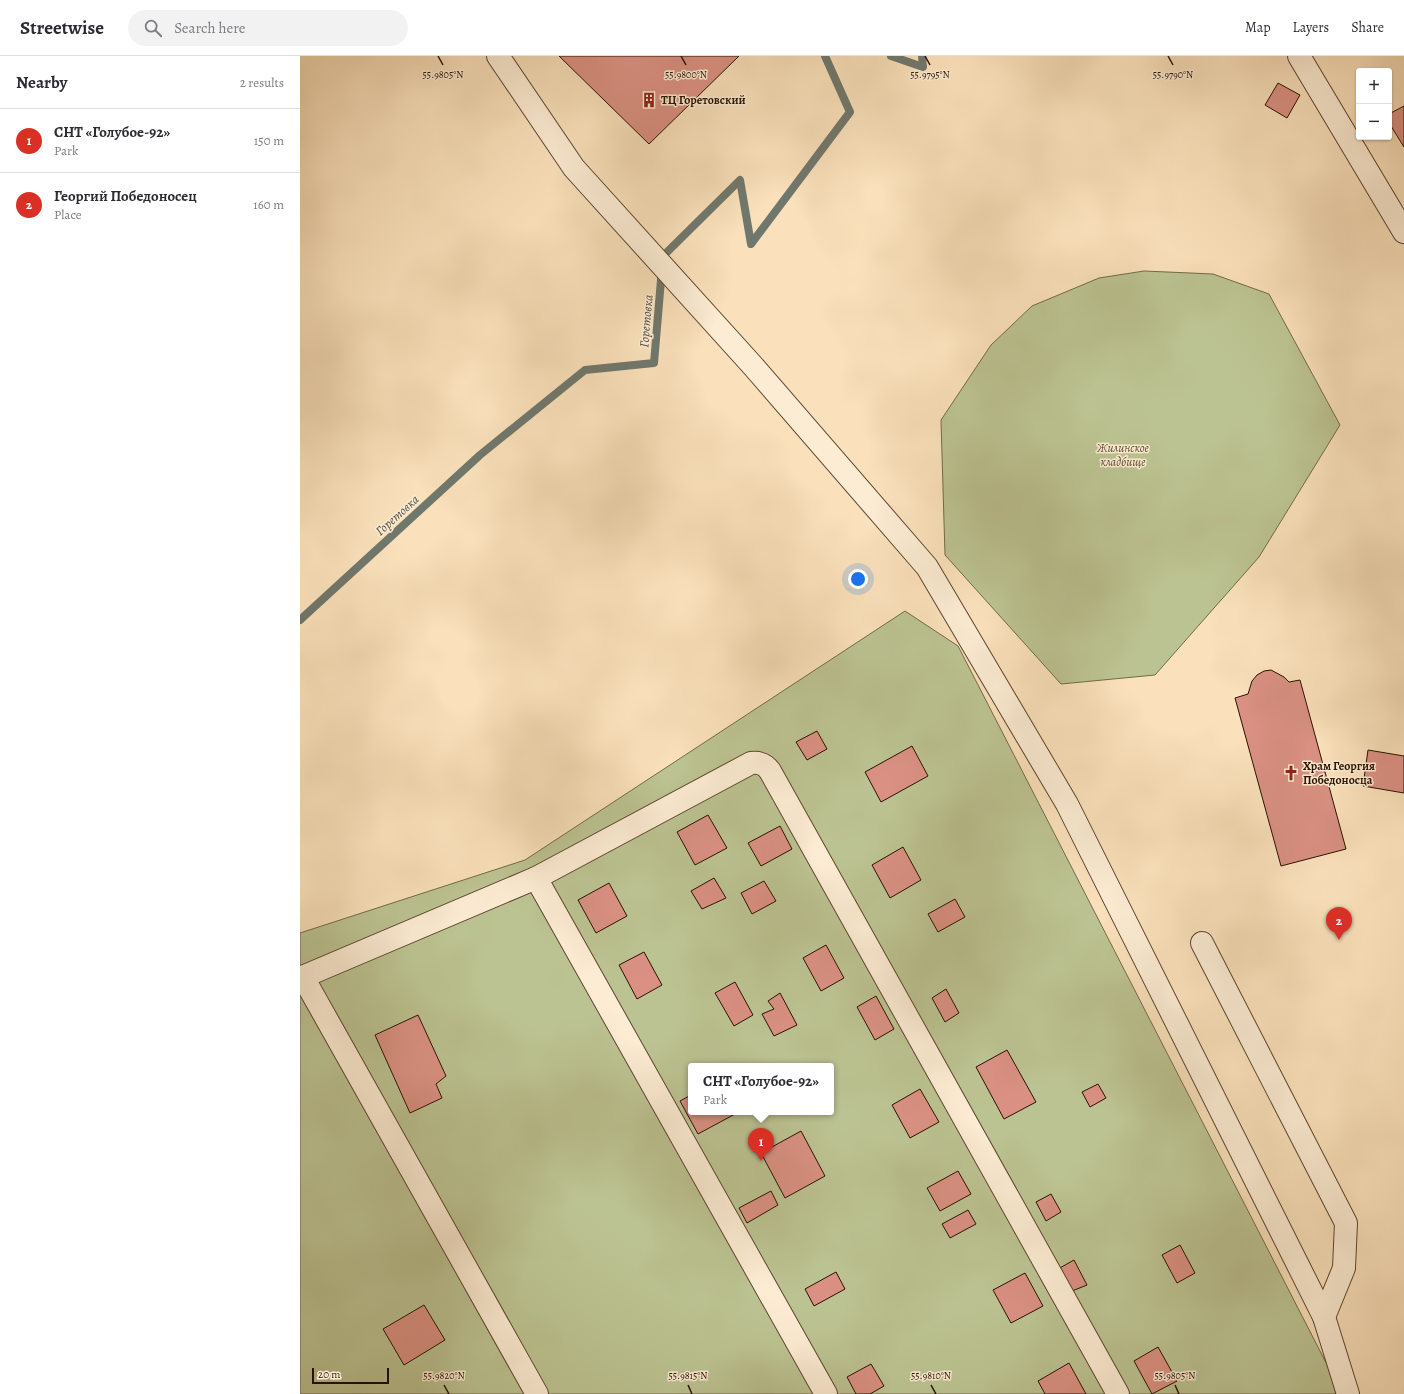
<!DOCTYPE html>
<meta charset="utf-8">
<style>
:root{--surface:#fff;--page:#f2f2f3;--text:#2b2b33;--muted:#7c7c81;--line:#e1e1e2;--accent:#d93025}
body{margin:0;font-family:Alegreya,serif;background:var(--page);color:var(--text)}
.controls{position:absolute;right:12px;top:12px;display:grid;overflow:hidden;border-radius:4px;box-shadow:0 1px 3px #0004}
.controls button{width:36px;height:36px;display:grid;place-items:center;padding:0;border:0;border-bottom:1px solid var(--line);background:var(--surface);color:var(--text);font:20px sans-serif}
.scale{position:absolute;left:12px;bottom:10px;width:77px;box-sizing:border-box;padding-left:4px;border:2px solid #2a1100;border-top:0;font-size:11px;line-height:14px;white-space:nowrap;color:#2a1100;-webkit-text-stroke:3px #fcecd3;paint-order:stroke}
.you{position:absolute;left:558px;top:523px;width:14px;height:14px;margin:-10px;border:3px solid #fff;border-radius:50%;background:#1a73e8;box-shadow:0 0 0 6px #1a73e833}
.badge{display:grid;place-items:center;width:26px;height:26px;border-radius:50%;background:var(--accent);color:#fff;font-size:13px;font-weight:700}
.pin{position:absolute;translate:-50% -33px;filter:drop-shadow(0 1px 2px #0008)}
.pin::after{content:'';position:absolute;top:21px;width:14px;height:12px;background:inherit;clip-path:polygon(0 0,100% 0,50% 100%)}
.popup{position:absolute;left:388px;top:1007px;width:146px;height:52px;box-sizing:border-box;display:grid;place-content:center;border-radius:4px;background:var(--surface);filter:drop-shadow(0 1px 3px #0005);font-size:13px;white-space:nowrap;color:var(--muted)}
.popup b{font-size:15px;color:var(--text)}
.popup::after{content:'';position:absolute;left:50%;top:100%;margin-left:-8px;border:8px solid transparent;border-top-color:var(--surface)}
.list{margin:0;padding:0;list-style:none}
h2{display:flex;justify-content:space-between;align-items:center;height:52px;margin:0;padding:0 16px;font-size:17px}
h2 small{font-size:13px;font-weight:400;color:var(--muted)}
.list li{display:grid;grid-template-columns:26px 1fr auto;gap:12px;align-items:center;box-sizing:border-box;height:64px;padding:0 16px;border-top:1px solid var(--line)}
.list b{display:block;font-size:15px;white-space:nowrap}
.list p{margin:0;font-size:13px;white-space:nowrap;color:var(--muted)}
.list em{font-size:13px;font-style:normal;color:var(--muted)}
.icon{flex:none;width:22px;height:22px;fill:none;stroke:currentColor;stroke-width:2;stroke-linecap:round;stroke-linejoin:round}
.map{position:relative;flex:none;width:1104px;height:1338px;overflow:hidden}
header{display:flex;align-items:center;gap:24px;box-sizing:border-box;height:56px;padding:0 20px;background:var(--surface);border-bottom:1px solid var(--line)}
header strong{font-size:19px}
nav{display:flex;gap:22px;margin-inline-start:auto;font-size:14px}
.search{width:280px;height:36px;background:var(--page);display:flex;align-items:center;gap:10px;box-sizing:border-box;padding:0 14px;border-radius:22px;color:var(--muted);font-size:15px}
main{display:flex}
aside{flex:1;background:var(--surface)}
.map>svg:first-child{display:block}
</style>
<header>
<strong>Streetwise</strong>
<div class="search"><svg class="icon" aria-label="search" viewBox="0 0 24 24"><circle cx="10" cy="10" r="6"/><path d="M15 15l6 6"/></svg>Search here</div>
<nav><a>Map</a><a>Layers</a><a>Share</a></nav>
</header>
<main>
<aside>
<h2>Nearby<small>2 results</small></h2>
<ul class="list">
<li><span class="badge">1</span><div><b>СНТ «Голубое-92»</b><p>Park</p></div><em>150 m</em></li>
<li><span class="badge">2</span><div><b>Георгий Победоносец</b><p>Place</p></div><em>160 m</em></li>
</ul>
</aside>
<div class="map">
<svg width="1104" height="1338" viewBox="0 0 1104 1338">
<rect width="100%" height="100%" fill="#fae1bb"/>
<filter id="stains"><feTurbulence type="fractalNoise" baseFrequency=".005" numOctaves="4"/><feColorMatrix values="0 0 0 0 .2 0 0 0 0 .09 0 0 0 0 .02 0 0 0 .5 -.17"/></filter>
<radialGradient id="worn" r=".72"><stop offset=".6" stop-color="#630" stop-opacity="0"/><stop offset="1" stop-color="#630" stop-opacity=".3"/></radialGradient>
<g fill="#bcc392" stroke="#736a49" fill-rule="evenodd">
<polygon points="844,215 913,218 969,238 1040,369 959,501 855,619 761,628 645,499 641,364 691,289 732,250 799,222"/>
<path d="M 605,555 L 658,590 L 1039,1332 L 1039,1338 L 0,1338 L 0,877 L 225,804 ZM 391,1010 L 531,1010 L 531,1056 L 391,1056 Z"/>
</g>
<g fill="none" stroke-linecap="round" stroke-linejoin="round">
<g stroke="#70786d" stroke-width="8">
<polyline points="591,0 623,11 622,0"/>
<polyline points="0,564 180,399 285,314 354,307 363,200 440,124 451,188 550,56 525,0"/>
</g>
</g>
<g fill="#da9183" stroke="#2a1100">
<polygon points="259,0 439,0 349,88"/>
<polygon points="978,27 1000,39 987,62 965,49"/>
<polygon points="1104,50 1104,91 1089,67 1089,58"/>
<polygon points="971,614 984,621 989,626 1000,624 1046,793 981,810 935,642 948,638 952,625 957,619 964,615"/>
<polygon points="517,675 527,693 507,704 496,686"/>
<polygon points="612,690 628,720 581,746 565,716"/>
<polygon points="1068,694 1104,700 1104,737 1063,730"/>
<polygon points="408,759 427,792 395,809 377,776"/>
<polygon points="480,770 492,793 461,810 448,787"/>
<polygon points="603,791 621,824 590,842 572,809"/>
<polygon points="414,822 426,842 402,853 391,835"/>
<polygon points="464,825 476,845 452,858 441,837"/>
<polygon points="309,827 327,860 296,877 278,844"/>
<polygon points="655,843 665,861 638,876 628,858"/>
<polygon points="526,889 544,922 521,935 503,902"/>
<polygon points="344,896 362,929 337,943 319,909"/>
<polygon points="435,926 453,959 434,970 415,937"/>
<polygon points="646,933 659,957 645,966 632,942"/>
<polygon points="480,937 497,969 474,980 462,958 474,953 468,945"/>
<polygon points="576,940 594,973 575,984 557,951"/>
<polygon points="118,959 146,1020 136,1028 142,1042 110,1057 75,979"/>
<polygon points="707,994 736,1046 704,1063 676,1011"/>
<polygon points="798,1028 806,1042 790,1051 782,1036"/>
<polygon points="620,1033 639,1066 610,1082 592,1049"/>
<polygon points="391,1039 391,1056 434,1056 435,1058 398,1078 380,1045"/>
<polygon points="501,1075 525,1120 485,1142 461,1097"/>
<polygon points="658,1115 671,1138 640,1155 627,1132"/>
<polygon points="471,1135 478,1149 447,1167 439,1152"/>
<polygon points="751,1138 761,1156 746,1165 736,1146"/>
<polygon points="668,1154 676,1168 650,1182 642,1168"/>
<polygon points="880,1189 895,1217 877,1227 862,1199"/>
<polygon points="774,1204 787,1229 772,1235 758,1213"/>
<polygon points="536,1216 545,1233 514,1250 505,1233"/>
<polygon points="725,1217 743,1250 711,1267 693,1234"/>
<polygon points="124,1249 145,1284 104,1309 83,1273"/>
<polygon points="858,1291 877,1325 852,1338 834,1305"/>
<polygon points="769,1307 786,1338 745,1338 738,1325"/>
<polygon points="571,1308 584,1330 570,1338 556,1338 547,1321"/>
</g>
<g fill="none" stroke-linecap="round" stroke-linejoin="round">
<g stroke="#5e452f" stroke-width="24">
<g id="minor">
<polyline points="198,0 274,112 453,310 627,511 767,748 1024,1261 1048,1338"/>
<polyline points="999,0 1104,176"/>
<polyline points="236,822 526,1338"/>
<polyline points="902,887 1046,1167 1044,1212 1024,1261"/>
<polyline points="3,921 237,1338"/>
<path d="M 0,922 L 236,822 L 451,707 C 460,706 465,708 470,715 L 818,1338"/>
</g>
</g>
<use href="#minor" stroke="#fcecd3" stroke-width="22"/>
</g>
<path fill="none" stroke="#2a1100" stroke-width="1.5" d="M 138,0 L 143,9M 381,0 L 386,9M 625,0 L 630,9M 868,0 L 873,9M 144,1329 L 149,1338M 388,1329 L 392,1338M 631,1329 L 636,1338M 875,1329 L 879,1338"/>
<defs>
<g id="building-bare" transform="scale(1.2)"><path d="M-4-6H4V6H1V3H-1V6H-4ZM-2.5-4.3h1.7v1.8h-1.7ZM.8-4.3h1.7v1.8H.8ZM-2.5-1h1.7V.8h-1.7ZM.8-1h1.7V.8H.8Z" fill="#8f2418" stroke="#fcecd3" stroke-width="2.5" paint-order="stroke"/></g>
<g id="church-bare" transform="scale(1.2)"><path d="M-1.2-6h2.4v3.5h3.3v2.4h-3.3V6h-2.4V-.1h-3.3v-2.4h3.3Z" fill="#8f2418" stroke="#fcecd3" stroke-width="2.5" paint-order="stroke"/></g>
</defs>
<g fill-rule="evenodd">
<use href="#building-bare" x="349" y="44"/>
<use href="#church-bare" x="991" y="717"/>
</g>
<g text-anchor="middle" dominant-baseline="central" stroke-width="3" stroke-linejoin="round" paint-order="stroke">
<g font-size="12" font-weight="bold" fill="#2a1100" stroke="#fcecd3" text-anchor="start">
<text x="361" y="44">ТЦ Горетовский</text>
<text x="1003" y="710">Храм Георгия<tspan x="1003" dy="14">Победоносца</tspan></text>
</g>
<g font-size="12" font-style="italic" fill="#5d4f33" stroke="#fcecd3">
<text x="823" y="392">Жилинское<tspan x="823" dy="14">кладбище</tspan></text>
</g>
<g font-size="13" font-style="italic" fill="#534d40" stroke="#fcecd3">
<text transform="translate(346 265) rotate(-85)">Горетовка</text>
<text transform="translate(97 459) rotate(-42)">Горетовка</text>
</g>
</g>
<g font-size="10" text-anchor="middle" fill="#2a1100" stroke="#fcecd3" stroke-width="3" stroke-linejoin="round" paint-order="stroke">
<text x="143" y="22">55.9805°N</text>
<text x="386" y="22">55.9800°N</text>
<text x="630" y="22">55.9795°N</text>
<text x="873" y="22">55.9790°N</text>
<text x="144" y="1323">55.9820°N</text>
<text x="388" y="1323">55.9815°N</text>
<text x="631" y="1323">55.9810°N</text>
<text x="875" y="1323">55.9805°N</text>
</g>
<rect width="100%" height="100%" filter="url(#stains)"/>
<rect width="100%" height="100%" fill="url(#worn)"/>
</svg>
<div class="controls">
<button>+</button>
<button>−</button>
</div>
<div class="scale">20 m</div>
<div class="you"></div>
<div class="pin badge" style="left:461px;top:1105px">1</div>
<div class="popup"><b>СНТ «Голубое-92»</b>Park</div>
<div class="pin badge" style="left:1039px;top:884px">2</div>
</div>
</main>
